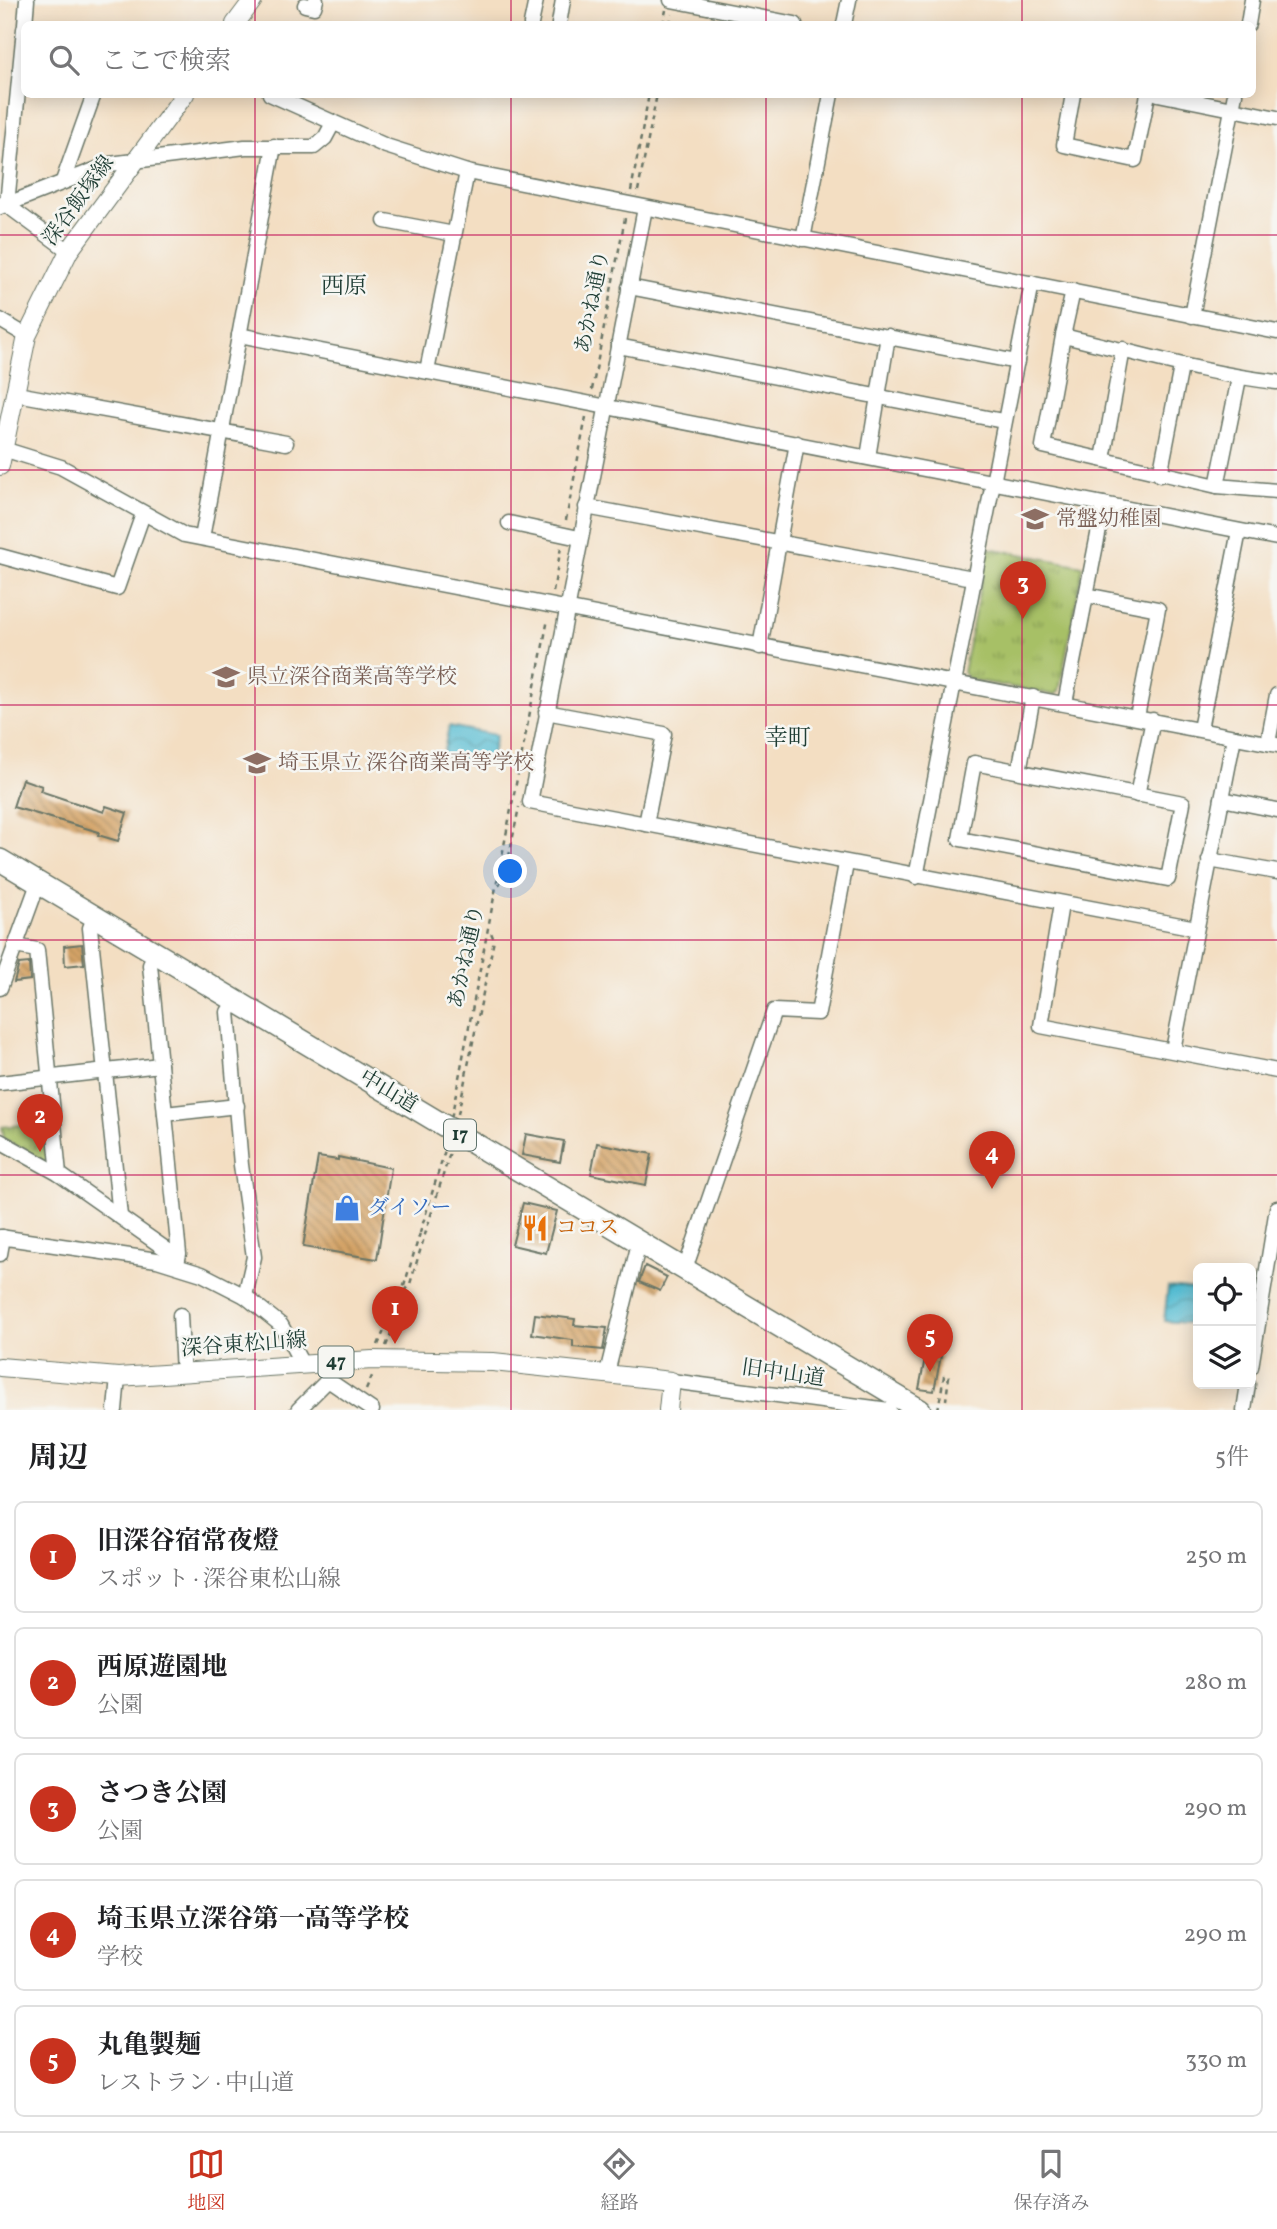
<!DOCTYPE html>
<html lang="ja">
<meta charset="utf-8">
<style>
:root{--surface:#fff;--page:#f2f2f2;--text:#202124;--muted:#757577;--line:#e0e0e0;--accent:#c8321e}
body{margin:0;font-family:Vollkorn,"Noto Serif JP",serif;background:var(--page);color:var(--text)}
.controls{position:absolute;right:21px;bottom:21px;display:grid;overflow:hidden;border-radius:10px;box-shadow:0 4px 18px #0003}
.controls button{width:63px;height:63px;display:grid;place-items:center;padding:0;border:0;border-bottom:2px solid var(--line);background:var(--surface);color:var(--text);font:35px sans-serif}
.you{position:absolute;left:511px;top:872px;width:24px;height:24px;margin:-18px;border:5px solid #fff;border-radius:50%;background:#1a73e8;box-shadow:0 0 0 10px #1a73e833}
.badge{display:grid;place-items:center;width:46px;height:46px;border-radius:50%;background:var(--accent);color:#fff;font-size:23px;font-weight:700}
.pin{position:absolute;translate:-50% -58px;filter:drop-shadow(0 2px 4px #0008)}
.pin::after{content:'';position:absolute;top:37px;width:24px;height:21px;background:inherit;clip-path:polygon(0 0,100% 0,50% 100%)}
.list{margin:0;padding:0;list-style:none}
h2{display:flex;justify-content:space-between;align-items:center;height:91px;margin:0;padding:0 28px;font-size:30px}
h2 small{font-size:23px;font-weight:400;color:var(--muted)}
.list li{display:grid;grid-template-columns:46px 1fr auto;gap:21px;align-items:center;box-sizing:border-box;height:112px;margin:0 14px 14px;padding:0 14px;border:2px solid var(--line);border-radius:10px}
.list b{display:block;font-size:26px;white-space:nowrap}
.list p{margin:0;font-size:23px;white-space:nowrap;color:var(--muted)}
.list em{font-size:23px;font-style:normal;color:var(--muted)}
.icon{flex:none;width:38px;height:38px;fill:none;stroke:currentColor;stroke-width:2;stroke-linecap:round;stroke-linejoin:round}
.map{position:relative;flex:none;width:1277px;height:1410px;overflow:hidden}
.search{position:absolute;background:var(--surface);box-shadow:0 4px 18px #0003;left:21px;right:21px;top:21px;height:77px;display:flex;align-items:center;gap:18px;box-sizing:border-box;padding:0 24px;border-radius:10px;color:var(--muted);font-size:26px}
.sheet{height:721px;background:var(--surface)}
nav{display:flex;justify-content:space-around;align-items:center;box-sizing:border-box;height:98px;border-top:2px solid var(--line);background:var(--surface);font-size:19px;color:var(--muted)}
nav a{display:grid;justify-items:center;gap:4px}
nav .on{color:var(--accent)}
.map>svg:first-child{display:block}
</style>
<div class="map">
<svg width="1277" height="1410" viewBox="0 0 1277 1410">
<defs>
<pattern id="park-tufts" width="24" height="20" patternUnits="userSpaceOnUse" patternTransform="scale(1.75)"><rect width="24" height="20" fill="#a7c066"/><path d="M3 7l-1-3M5 7V3M7 7l1-3M15 17l-1-3M17 17v-4M19 17l1-3" fill="none" stroke="#879d55"/></pattern>
<pattern id="water-waves" width="16" height="10" patternUnits="userSpaceOnUse" patternTransform="scale(1.75)"><rect width="16" height="10" fill="#53bbd1"/><path d="M0 5q4-4 8 0t8 0" fill="none" stroke="#49a"/></pattern>
<pattern id="building-back-hatch" width="6" height="6" patternUnits="userSpaceOnUse" patternTransform="scale(1.75)"><rect width="6" height="6" fill="#d4a366"/><path d="M-1 5l2 2M0 0l6 6M5-1l2 2" fill="none" stroke="#ab8655"/></pattern>
</defs>
<rect width="100%" height="100%" fill="#f6f6f2"/>
<filter id="ink" filterUnits="userSpaceOnUse"><feTurbulence type="fractalNoise" baseFrequency=".0143" numOctaves="2"/><feDisplacementMap in="SourceGraphic" scale="14" xChannelSelector="R" yChannelSelector="G"/><feConvolveMatrix kernelMatrix="1 2 1 2 8 2 1 2 1" color-interpolation-filters="sRGB"/></filter>
<filter id="wash" filterUnits="userSpaceOnUse"><feTurbulence type="fractalNoise" baseFrequency=".00686" numOctaves="4" result="noise"/><feDisplacementMap in="SourceGraphic" scale="28" xChannelSelector="R" yChannelSelector="G"/><feGaussianBlur stdDeviation="1.57" result="paint"/><feColorMatrix in="noise" values="0 0 0 0 0 0 0 0 0 0 0 0 0 0 0 0 0 1.4 0 .05"/><feComposite in="paint" operator="in"/></filter>
<g filter="url(#wash)">
<rect width="100%" height="100%" fill="#f3dec2"/>
<g fill="url(#park-tufts)" stroke="#637e4d" stroke-width="2">
<polygon points="988,548 1083,566 1059,691 1055,695 968,679 963,672"/>
<polygon points="51,1122 55,1163 50,1165 4,1139 2,1127"/>
</g>
<g fill="url(#water-waves)" stroke="#397c82" stroke-width="2">
<polygon points="449,726 496,735 490,764 443,755"/>
<polygon points="1168,1287 1198,1290 1198,1324 1164,1321"/>
</g>
<g id="blocks">
<g fill="url(#building-back-hatch)">
<polygon points="22,779 42,786 40,791 76,803 104,812 106,806 127,813 118,841 98,835 99,832 13,807"/>
<polygon points="82,944 84,964 65,966 64,946"/>
<polygon points="29,963 30,980 14,982 19,964"/>
<polygon points="526,1134 564,1141 560,1162 522,1155"/>
<polygon points="597,1143 652,1154 646,1185 591,1174"/>
<polygon points="318,1157 338,1160 338,1157 391,1168 377,1259 303,1247"/>
<polygon points="523,1203 557,1211 546,1253 512,1245"/>
<polygon points="645,1266 667,1277 660,1291 639,1282"/>
<polygon points="535,1314 575,1319 574,1325 607,1328 603,1350 573,1347 573,1340 532,1334"/>
<polygon points="926,1353 941,1356 934,1391 919,1389"/>
</g>
</g>
</g>
<g filter="url(#ink)">
<use href="#blocks" fill-opacity="0" stroke="#697566" stroke-width="2"/>
<g fill="none" stroke-linecap="round" stroke-linejoin="round">
<g stroke="#697566" stroke-width="17">
<g id="minor">
<polyline points="671,0 795,24"/>
<polyline points="305,5 314,7 316,0"/>
<polyline points="25,24 27,0"/>
<polyline points="531,24 536,0"/>
<polyline points="559,24 563,0"/>
<polyline points="844,24 849,0"/>
<polyline points="1248,24 1252,0"/>
<polyline points="270,94 386,146 467,172 1277,332"/>
<polyline points="1073,94 1064,145 1135,160 1148,94"/>
<polyline points="1158,94 1277,118"/>
<polyline points="63,181 94,94"/>
<polyline points="4,203 69,251"/>
<polyline points="7,204 24,29"/>
<polyline points="0,207 110,164 245,147 314,147 325,138 332,125"/>
<polyline points="645,208 530,802 1196,928"/>
<polyline points="385,221 454,234"/>
<polyline points="803,239 831,94"/>
<polyline points="629,287 1017,362"/>
<polyline points="1192,316 1235,94"/>
<polyline points="0,320 27,336"/>
<polyline points="239,335 1277,538"/>
<polyline points="1063,336 1073,291"/>
<polyline points="618,346 1003,421"/>
<polyline points="427,371 467,172"/>
<path d="M 1277,382 C 1204,374 1135,352 1063,336 L 1043,446 L 1217,486 L 1277,491"/>
<polyline points="17,394 286,443"/>
<polyline points="0,448 61,467 184,535 1277,745"/>
<polyline points="868,457 888,336"/>
<polyline points="1103,459 1123,349"/>
<polyline points="1160,475 1181,367"/>
<polyline points="1217,486 1239,378"/>
<polyline points="586,507 973,578"/>
<polyline points="509,523 579,538"/>
<polyline points="202,538 274,146"/>
<polyline points="0,556 117,588 143,514"/>
<polyline points="1086,595 1158,609 1137,717"/>
<polyline points="760,647 797,443"/>
<polyline points="1065,703 1104,504"/>
<polyline points="546,712 664,734 646,824"/>
<polyline points="1200,729 1239,531"/>
<polyline points="1268,743 1277,695"/>
<polygon points="974,763 1183,803 1168,879 960,839"/>
<polyline points="1019,771 1033,697"/>
<polyline points="1137,795 1153,720"/>
<polyline points="1222,799 1277,810"/>
<polyline points="1209,860 1277,872"/>
<polyline points="916,877 1032,283"/>
<polyline points="1061,904 1041,1026 1277,1071"/>
<polyline points="95,916 90,928 120,1216"/>
<polyline points="15,946 37,950 59,1174"/>
<polyline points="156,953 150,965 179,1254 177,1264"/>
<polyline points="0,988 39,881"/>
<polyline points="236,1000 228,1012 241,1165 254,1257 245,1296"/>
<polyline points="1173,1050 1234,737"/>
<polyline points="0,1083 160,1065"/>
<polyline points="165,1114 237,1106"/>
<polyline points="0,1141 59,1174 167,1250 177,1264"/>
<polyline points="0,1237 157,1260 202,1274 245,1296 281,1325 302,1364"/>
<polyline points="0,1254 3,1237"/>
<polyline points="685,1269 774,1011 818,1013 846,864"/>
<polyline points="180,1315 183,1373"/>
<polyline points="325,1363 328,1380 372,1410"/>
<polyline points="1251,1367 1277,1208"/>
<polyline points="607,1373 639,1243"/>
<polyline points="671,1381 889,1410"/>
<polyline points="115,1410 118,1377"/>
<polyline points="298,1410 328,1380"/>
<polyline points="1244,1410 1248,1384"/>
</g>
</g>
<g stroke="#697566" stroke-width="20">
<g id="major">
<polyline points="235,24 253,0"/>
<polyline points="0,466 27,336 69,251 185,94"/>
<polyline points="0,1367 118,1377 372,1360 493,1362 671,1381 668,1410"/>
</g>
</g>
<g stroke="#697566" stroke-width="24">
<polyline id="highway" points="0,860 920,1410"/>
</g>
<g stroke="#697566" stroke-width="2.5" stroke-dasharray="5 5" stroke-linecap="butt">
<polyline points="663,24 666,10"/>
<polyline points="670,24 672,14"/>
<polyline points="631,191 649,94"/>
<polyline points="638,191 657,94"/>
<polyline points="592,390 625,218"/>
<polyline points="566,520 586,417"/>
<polyline points="553,592 561,547"/>
<polyline points="499,885 506,871 519,807"/>
<polyline points="470,1021 548,619"/>
<polyline points="458,1114 494,940 490,930"/>
<polyline points="401,1296 420,1233"/>
<polyline points="378,1345 392,1312 410,1284 451,1149"/>
<polyline points="386,1346 398,1316 399,1302"/>
<polyline points="366,1390 373,1374"/>
<polyline points="938,1410 944,1376 949,1376 946,1400"/>
</g>
<use href="#minor" stroke="#fff" stroke-width="14"/>
<use href="#major" stroke="#fff" stroke-width="18"/>
<use href="#highway" stroke="#fff" stroke-width="21"/>
<polyline stroke="#697566" stroke-width="2.5" stroke-dasharray="5 5" stroke-linecap="butt" points="420,1233 445,1150 470,1021"/>
</g>
</g>
<path fill="none" stroke="#c2185b" stroke-width="2" stroke-opacity="0.55" d="M 255,0 L 255,24M 511,0 L 511,24M 766,0 L 766,24M 1022,0 L 1022,24M 255,94 L 255,1410M 511,94 L 511,1410M 766,94 L 766,1410M 1022,94 L 1022,1410M 0,235 L 1277,235M 0,470 L 1277,470M 0,705 L 1277,705M 0,940 L 1277,940M 0,1175 L 1277,1175"/>
<defs>
<g id="school-bare" transform="scale(2.1)"><path d="M0-5L7-2L0 1L-7-2ZM-4 1L0 2.5L4 1V4Q0 6-4 4Z" fill="#8d6e63" stroke="#f6f6f2" stroke-width="2.5" paint-order="stroke"/></g>
<g id="shop-bare" transform="scale(2.1)"><path d="M-5-2.5h2.3a2.7 3.5 0 0 1 5.4 0H5L5.5 6h-11ZM-1.5-2.5h3a1.5 2.3 0 0 0-3 0Z" fill="#3f7fe0" stroke="#f6f6f2" stroke-width="2.5" paint-order="stroke"/></g>
<g id="restaurant-bare" transform="scale(2.1)"><path d="M-5-6h1v4h1v-4h1v4h1v-4h1v5L-1.5 .5V6h-2V.5L-5-1ZM5-6V6H3V1.5H1.5Q1.5-4 5-6Z" fill="#e8710a" stroke="#f6f6f2" stroke-width="2.5" paint-order="stroke"/></g>
</defs>
<g fill-rule="evenodd">
<use href="#school-bare" x="1035" y="519"/>
<use href="#school-bare" x="226" y="677"/>
<use href="#school-bare" x="257" y="763"/>
<use href="#shop-bare" x="347" y="1208"/>
<use href="#restaurant-bare" x="535" y="1228"/>
</g>
<g text-anchor="middle" dominant-baseline="central" stroke-width="5" stroke-linejoin="round" paint-order="stroke">
<g fill="#f6f6f2" stroke="#60746d" stroke-width="2">
<rect x="444" y="1119.5" width="32" height="31" rx="5"/>
<rect x="318.5" y="1346.5" width="35" height="31" rx="5"/>
</g>
<g font-size="19" font-weight="bold" fill="#1f3d34">
<text x="460" y="1135">17</text>
<text x="336" y="1362">47</text>
</g>
<g font-size="21" fill="#1f3d34" stroke="#f6f6f2">
<text transform="translate(79 201) rotate(-54)">深谷飯塚線</text>
<text transform="translate(593 302) rotate(-79)">あかね通り</text>
<text transform="translate(467 957) rotate(-78)">あかね通り</text>
<text transform="translate(388 1092) rotate(31)">中山道</text>
<text transform="translate(244 1345) rotate(-4)">深谷東松山線</text>
<text transform="translate(783 1374) rotate(8)">旧中山道</text>
</g>
<g font-size="21" fill="#785e54" stroke="#f6f6f2" text-anchor="start">
<text x="1056" y="519">常盤幼稚園</text>
<text x="247" y="677">県立深谷商業高等学校</text>
<text x="278" y="763">埼玉県立 深谷商業高等学校</text>
</g>
<g font-size="21" fill="#366cbe" stroke="#f6f6f2" text-anchor="start">
<text x="368" y="1208">ダイソー</text>
</g>
<g font-size="21" fill="#c56008" stroke="#f6f6f2" text-anchor="start">
<text x="556" y="1228">ココス</text>
</g>
<g font-size="23" fill="#1f3d34" stroke="#f6f6f2">
<text x="344" y="287">西原</text>
<text x="788" y="739">幸町</text>
</g>
</g>
</svg>
<div class="controls">
<button><svg class="icon" aria-label="locate" viewBox="0 0 24 24"><circle cx="12" cy="12" r="6"/><path d="M12 2v4M12 18v4M2 12h4M18 12h4"/></svg></button>
<button><svg class="icon" aria-label="layers" viewBox="0 0 24 24"><path d="M12 4l9 5-9 5-9-5zM3 14l9 5 9-5"/></svg></button>
</div>
<div class="you"></div>
<div class="pin badge" style="left:395px;top:1344px">1</div>
<div class="pin badge" style="left:40px;top:1152px">2</div>
<div class="pin badge" style="left:1023px;top:619px">3</div>
<div class="pin badge" style="left:992px;top:1189px">4</div>
<div class="pin badge" style="left:930px;top:1372px">5</div>
<div class="search"><svg class="icon" aria-label="search" viewBox="0 0 24 24"><circle cx="10" cy="10" r="6"/><path d="M15 15l6 6"/></svg>ここで検索</div>
</div>
<section class="sheet">
<h2>周辺<small>5件</small></h2>
<ul class="list">
<li><span class="badge">1</span><div><b>旧深谷宿常夜燈</b><p>スポット · 深谷東松山線</p></div><em>250 m</em></li>
<li><span class="badge">2</span><div><b>西原遊園地</b><p>公園</p></div><em>280 m</em></li>
<li><span class="badge">3</span><div><b>さつき公園</b><p>公園</p></div><em>290 m</em></li>
<li><span class="badge">4</span><div><b>埼玉県立深谷第一高等学校</b><p>学校</p></div><em>290 m</em></li>
<li><span class="badge">5</span><div><b>丸亀製麺</b><p>レストラン · 中山道</p></div><em>330 m</em></li>
</ul>
</section>
<nav>
<a class="on"><svg class="icon" aria-label="map" viewBox="0 0 24 24"><path d="M3 6l6-2 6 2 6-2v14l-6 2-6-2-6 2zM9 4v14M15 6v14"/></svg>地図</a>
<a><svg class="icon" aria-label="directions" viewBox="0 0 24 24"><path d="M12 3l9 9-9 9-9-9zM9 14v-3h6M13 9l2 2-2 2"/></svg>経路</a>
<a><svg class="icon" aria-label="saved" viewBox="0 0 24 24"><path d="M7 4h10v16l-5-4-5 4z"/></svg>保存済み</a>
</nav>
